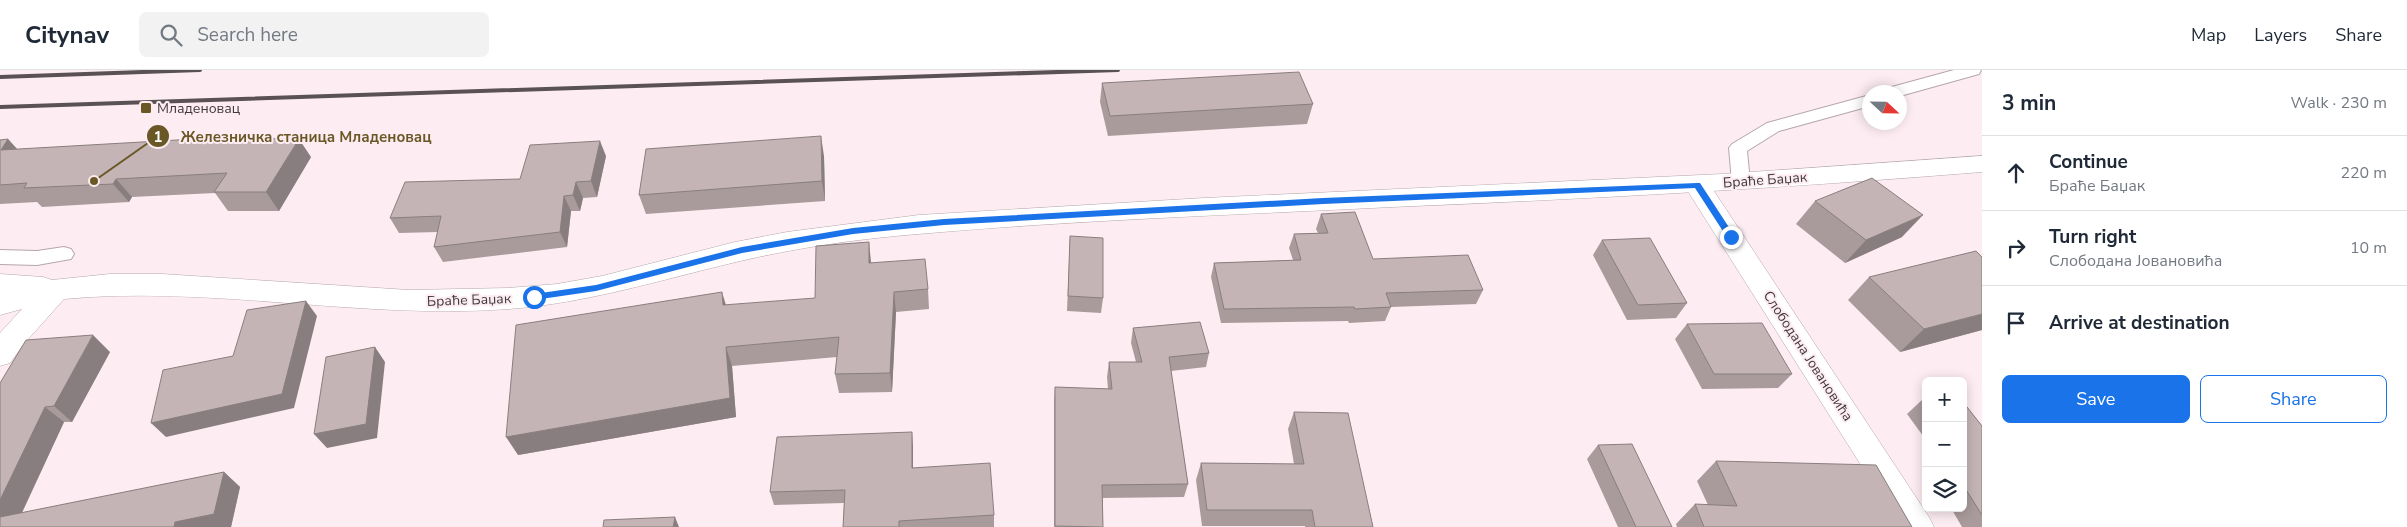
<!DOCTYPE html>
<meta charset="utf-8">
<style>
:root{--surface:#fff;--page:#f2f2f3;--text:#1f2937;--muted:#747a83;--line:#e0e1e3;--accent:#1a73e8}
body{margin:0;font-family:"Nunito Sans",sans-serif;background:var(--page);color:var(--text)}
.controls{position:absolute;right:15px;bottom:15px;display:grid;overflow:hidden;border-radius:8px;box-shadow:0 2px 12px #0003}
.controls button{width:45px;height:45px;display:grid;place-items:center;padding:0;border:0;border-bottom:1px solid var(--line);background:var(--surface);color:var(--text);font:25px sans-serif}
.compass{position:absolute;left:1862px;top:15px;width:45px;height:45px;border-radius:50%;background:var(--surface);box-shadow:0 2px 12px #0003;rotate:112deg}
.stop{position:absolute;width:15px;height:15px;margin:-11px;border:4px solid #1a73e8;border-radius:50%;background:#fff}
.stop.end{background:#1a73e8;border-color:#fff;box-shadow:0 1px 5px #0008}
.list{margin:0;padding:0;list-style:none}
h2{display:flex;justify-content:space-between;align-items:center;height:65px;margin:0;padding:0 20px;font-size:21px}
h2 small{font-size:16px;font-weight:400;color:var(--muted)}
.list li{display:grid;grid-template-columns:32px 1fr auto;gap:15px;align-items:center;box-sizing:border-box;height:75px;padding:0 20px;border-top:1px solid var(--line)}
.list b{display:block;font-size:19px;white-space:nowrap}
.list p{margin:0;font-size:16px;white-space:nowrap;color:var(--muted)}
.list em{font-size:16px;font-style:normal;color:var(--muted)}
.actions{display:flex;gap:10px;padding:15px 20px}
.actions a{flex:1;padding:11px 0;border:1px solid var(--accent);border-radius:8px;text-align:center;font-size:18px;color:var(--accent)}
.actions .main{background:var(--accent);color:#fff}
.icon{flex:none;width:28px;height:28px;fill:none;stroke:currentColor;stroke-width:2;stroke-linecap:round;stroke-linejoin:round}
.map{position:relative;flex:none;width:1982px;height:457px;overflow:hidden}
header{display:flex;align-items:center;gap:30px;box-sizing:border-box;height:70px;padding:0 25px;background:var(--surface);border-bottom:1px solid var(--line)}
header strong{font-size:24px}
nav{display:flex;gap:28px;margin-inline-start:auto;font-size:18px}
.search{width:350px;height:45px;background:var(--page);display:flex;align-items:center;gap:12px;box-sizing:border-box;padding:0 18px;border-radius:8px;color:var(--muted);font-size:19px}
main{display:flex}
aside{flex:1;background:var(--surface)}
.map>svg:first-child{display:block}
</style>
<header>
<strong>Citynav</strong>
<div class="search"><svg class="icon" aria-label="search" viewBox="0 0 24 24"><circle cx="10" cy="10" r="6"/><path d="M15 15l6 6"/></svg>Search here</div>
<nav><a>Map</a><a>Layers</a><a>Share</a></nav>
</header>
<main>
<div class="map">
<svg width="1982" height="457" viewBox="0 0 1982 457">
<rect width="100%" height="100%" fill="#fdedf3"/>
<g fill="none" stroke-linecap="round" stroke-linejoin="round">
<g stroke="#b5a6ac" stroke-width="2">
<g id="service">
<polygon points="1954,0 1981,0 1979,4 1900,26 1900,22 1886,22 1888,18"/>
<polygon points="1870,25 1870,36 1779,61 1747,81 1750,112 1747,116 1741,118 1735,116 1732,112 1729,78 1732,74 1767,53"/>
<polygon points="64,177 71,179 74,184 71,189 37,195 0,194 0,180 37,181"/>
</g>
</g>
<g stroke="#b5a6ac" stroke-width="1">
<polygon id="minor" points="1697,106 1706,109 1929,447 1934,457 1900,457 1684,115 1688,109"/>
</g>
<g stroke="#b5a6ac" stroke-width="1">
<path id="tertiary" d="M 1982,86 L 1982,102 C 1785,118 1589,129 1392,137 C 1234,145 1075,150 918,164 C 856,169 795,178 736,192 C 660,210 587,233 509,239 C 360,250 212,215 64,229 L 23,275 L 10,293 L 0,296 L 0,263 L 22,239 L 0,245 L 0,204 L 43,207 L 52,210 L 110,204 L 162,204 L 409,220 L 508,218 L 557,214 L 602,206 L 735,172 L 787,162 L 919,145 L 1204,128 L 1723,104 Z"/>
</g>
<use href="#service" fill="#fff" fill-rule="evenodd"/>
<use href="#minor" fill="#fff" fill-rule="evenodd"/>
<use href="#tertiary" fill="#fff" fill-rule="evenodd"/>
<g stroke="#595154" stroke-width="4">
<polyline points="0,7 200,0"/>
<polyline points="0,37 1118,0"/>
</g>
</g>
<g fill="#a99b9c">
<polygon points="1102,13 1313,34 1307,54 1108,66 1100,32"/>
<polygon points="8,69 17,79 311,87 279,141 228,141 215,123 132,127 129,132 42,137 37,132 0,134 0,70"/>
<polygon points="606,86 597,127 583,128 580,141 571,141 567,177 443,192 434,177 438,162 399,163 390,148 520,109"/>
<polygon points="824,86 825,131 646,144 639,125"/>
<polygon points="1815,131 1902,167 1845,193 1796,154"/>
<polygon points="1321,144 1373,189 1483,220 1476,234 1391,237 1385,251 1349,253 1348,251 1221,253 1211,207 1214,193 1293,190 1289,178 1294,164 1318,163 1316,159"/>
<polygon points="1070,166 1103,228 1101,243 1067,241"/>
<polygon points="1602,170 1687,233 1676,248 1627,250 1593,185"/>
<polygon points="871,193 928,219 929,239 896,242 892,322 839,323 835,304 837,287 732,296 736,347 518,385 815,228"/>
<polygon points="1869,207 1982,260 1900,282 1848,230"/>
<polygon points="1687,254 1792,304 1778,318 1702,319 1675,269"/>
<polygon points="1133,258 1209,283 1206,297 1171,301 1188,414 1184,427 1103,428 1103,457 1054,457 1054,331 1055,317 1108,319 1107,307 1109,292 1136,292 1131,273"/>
<polygon points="110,282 72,352 64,352 22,443 224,402 240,417 231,457 0,457 0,313"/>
<polygon points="1923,329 1926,329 1926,370 1907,344"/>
<polygon points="1963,332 1982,356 1982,457 1962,457 1951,438 1963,438"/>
<polygon points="1294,342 1373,457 1305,457 1305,456 1202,456 1196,410 1201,393 1294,394 1288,359"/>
<polygon points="1598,375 1672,457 1618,457 1587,389"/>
<polygon points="913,376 913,398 994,445 994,457 843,457 844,433 774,435 770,422"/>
<polygon points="1716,391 1912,457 1677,457 1676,454 1695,434 1708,435 1697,411"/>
</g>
<g fill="#897e7f">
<polygon points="821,66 824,86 825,131 822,111"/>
<polygon points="8,69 25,88 1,80"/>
<polygon points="299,69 311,87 279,141 266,122"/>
<polygon points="600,71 606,86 597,127 591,111"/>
<polygon points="116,109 132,127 129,132 113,114"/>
<polygon points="576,112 583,128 580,141 573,125"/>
<polygon points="564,126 571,141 567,177 560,162"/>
<polygon points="1923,145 1902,167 1845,193 1866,170"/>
<polygon points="869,172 871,192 872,213 869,193"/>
<polygon points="722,222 728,242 723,235"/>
<polygon points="894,222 896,242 892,322 890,303"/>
<polygon points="306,231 317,246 294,338 166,367 151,353"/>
<polygon points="1982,244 1982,260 1900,282 1924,259"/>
<polygon points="93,265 110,282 72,352 54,336"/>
<polygon points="375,277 385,292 377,368 327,378 314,364"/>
<polygon points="726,277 732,296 736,347 518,385 506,367"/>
<polygon points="45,337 64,352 15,457 0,455 0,430"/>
<polygon points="912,362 913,376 913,412 912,398"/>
<polygon points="224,402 240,417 231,457 174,457 175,452"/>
<polygon points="675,447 679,457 673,457"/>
</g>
<g fill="#c4b4b5" stroke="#897e7f">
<polygon points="1299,2 1313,34 1110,46 1102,13"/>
<polygon points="821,66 822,111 639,125 646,79"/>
<polygon points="212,68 299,69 266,122 214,122 227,103 116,109 113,114 24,118 27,113 0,115 0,70 8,69 1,80"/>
<polygon points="600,71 591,111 576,112 573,125 564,126 560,162 434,177 441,146 390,148 405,112 520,109 530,75"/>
<polygon points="1872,108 1923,145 1866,170 1815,131"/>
<polygon points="1355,142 1373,189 1468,185 1483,220 1386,223 1391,237 1355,239 1354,237 1224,239 1214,193 1301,190 1294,164 1328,163 1321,144"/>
<polygon points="1070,166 1103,168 1103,228 1068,226"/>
<polygon points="1650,168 1687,233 1638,235 1602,170"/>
<polygon points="869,172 869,193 925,189 928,219 894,222 890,303 835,304 839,267 726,277 730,328 506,367 516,255 722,222 723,235 815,228 816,176"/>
<polygon points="1976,181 1982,187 1982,244 1924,259 1869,207"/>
<polygon points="306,231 282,324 151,353 163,300 233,286 247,240"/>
<polygon points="1200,252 1209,283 1169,287 1188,414 1102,415 1103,457 1055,456 1055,317 1112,319 1109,292 1142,292 1133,258"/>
<polygon points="1762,253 1792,304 1714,304 1687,254"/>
<polygon points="93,265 54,336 45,337 0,430 0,313 26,270"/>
<polygon points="375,277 366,354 314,364 326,287"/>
<polygon points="1963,332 1982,356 1982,445 1963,415 1963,386 1965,386 1963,383"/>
<polygon points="1294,342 1348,343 1373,457 1315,457 1312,440 1207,440 1201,393 1304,394"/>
<polygon points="912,362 912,398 990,393 994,445 899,451 899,457 843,457 845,420 770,422 777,367"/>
<polygon points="1632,374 1672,457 1636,457 1598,375"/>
<polygon points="1716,391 1876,395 1912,457 1704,457 1695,434 1737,436"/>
<polygon points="224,402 214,444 175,452 174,457 0,457 0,447"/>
<polygon points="675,447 673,457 603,457 604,450"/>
</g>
<polygon fill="#1a73e8" points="1697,113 1700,113 1734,165 1734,169 1728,169 1695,118 1323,134 944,155 853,164 742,183 596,221 534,230 530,227 534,224 596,215 742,177 853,158 944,149 1323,128"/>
<rect fill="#695826" stroke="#fdedf3" stroke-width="2" x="140" y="32" width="12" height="12" rx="2.5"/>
<g text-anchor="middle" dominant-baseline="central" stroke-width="4" stroke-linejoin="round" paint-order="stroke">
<g font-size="14" fill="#403a3c" stroke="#fdedf3" text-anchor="start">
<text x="157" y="38">Младеновац</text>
</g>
<g font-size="14" fill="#403a3c" stroke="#fdedf3">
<text transform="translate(1765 110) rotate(-4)">Браће Баџак</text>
<text transform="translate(469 230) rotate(-2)">Браће Баџак</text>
<text transform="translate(1808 286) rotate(57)">Слободана Јовановића</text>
</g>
</g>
<path fill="none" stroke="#695826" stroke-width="2" d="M94 111L158 66"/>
<g fill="#695826" stroke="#fdedf3" stroke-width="2">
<circle cx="94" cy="111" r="5"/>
<circle cx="158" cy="66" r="12"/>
</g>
<g font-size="15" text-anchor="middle" font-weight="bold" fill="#fff">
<text x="158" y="72">1</text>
</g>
<g font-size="15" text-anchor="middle" font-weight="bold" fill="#695826" stroke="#fdedf3" stroke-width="4" stroke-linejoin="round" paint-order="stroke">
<text x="306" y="72">Железничка станица Младеновац</text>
</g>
</svg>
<div class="controls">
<button>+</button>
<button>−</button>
<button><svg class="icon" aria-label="layers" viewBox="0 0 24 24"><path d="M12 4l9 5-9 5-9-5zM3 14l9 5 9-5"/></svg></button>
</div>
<svg class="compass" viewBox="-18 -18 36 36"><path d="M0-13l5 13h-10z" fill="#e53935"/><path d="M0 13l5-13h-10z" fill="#747a83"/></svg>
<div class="stop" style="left:534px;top:227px"></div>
<div class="stop end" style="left:1731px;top:167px"></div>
</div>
<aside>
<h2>3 min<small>Walk · 230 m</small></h2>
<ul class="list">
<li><svg class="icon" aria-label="ahead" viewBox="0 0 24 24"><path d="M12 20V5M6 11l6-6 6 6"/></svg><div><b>Continue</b><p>Браће Баџак</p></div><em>220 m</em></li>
<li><svg class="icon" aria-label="right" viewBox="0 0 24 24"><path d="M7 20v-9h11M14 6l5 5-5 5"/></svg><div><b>Turn right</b><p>Слободана Јовановића</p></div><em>10 m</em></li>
<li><svg class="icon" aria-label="arrive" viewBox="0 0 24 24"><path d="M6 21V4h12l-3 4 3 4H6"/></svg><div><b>Arrive at destination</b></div></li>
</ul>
<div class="actions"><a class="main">Save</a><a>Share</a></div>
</aside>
</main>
